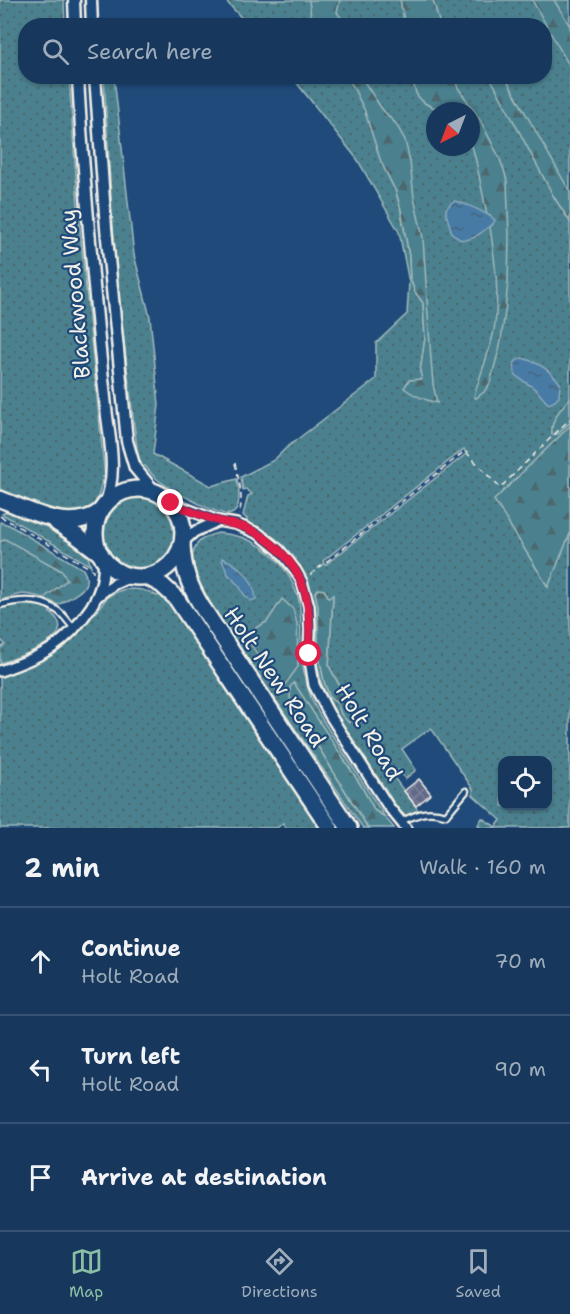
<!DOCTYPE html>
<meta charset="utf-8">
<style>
:root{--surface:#17385c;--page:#244365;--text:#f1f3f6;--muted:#9eacbb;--line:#365272;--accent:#8abfa5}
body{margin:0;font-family:"Shantell Sans",sans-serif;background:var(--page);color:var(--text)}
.controls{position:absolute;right:18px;bottom:18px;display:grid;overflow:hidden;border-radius:12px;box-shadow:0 2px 4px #0004}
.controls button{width:54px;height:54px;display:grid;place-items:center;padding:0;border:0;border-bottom:2px solid var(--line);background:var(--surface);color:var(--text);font:30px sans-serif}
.compass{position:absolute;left:426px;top:102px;width:54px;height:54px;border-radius:50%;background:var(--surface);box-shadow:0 2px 4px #0004;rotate:222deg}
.stop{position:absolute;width:18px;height:18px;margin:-14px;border:4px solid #e11d48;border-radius:50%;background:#fff}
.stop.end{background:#e11d48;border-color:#fff;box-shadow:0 2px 6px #0008}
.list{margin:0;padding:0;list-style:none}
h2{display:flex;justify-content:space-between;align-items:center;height:78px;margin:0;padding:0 24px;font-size:26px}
h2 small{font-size:20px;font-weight:400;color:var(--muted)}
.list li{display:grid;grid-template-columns:39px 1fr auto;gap:18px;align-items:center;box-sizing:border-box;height:108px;padding:0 24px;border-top:2px solid var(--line)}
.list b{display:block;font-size:22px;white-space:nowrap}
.list p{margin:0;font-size:20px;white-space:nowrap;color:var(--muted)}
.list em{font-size:20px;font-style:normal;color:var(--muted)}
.icon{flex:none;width:33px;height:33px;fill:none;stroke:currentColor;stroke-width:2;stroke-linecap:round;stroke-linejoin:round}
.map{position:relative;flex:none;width:570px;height:828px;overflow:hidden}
.search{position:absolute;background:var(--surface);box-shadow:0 2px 4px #0004;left:18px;right:18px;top:18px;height:66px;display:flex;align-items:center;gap:15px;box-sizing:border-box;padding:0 21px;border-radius:24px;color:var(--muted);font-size:22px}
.sheet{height:402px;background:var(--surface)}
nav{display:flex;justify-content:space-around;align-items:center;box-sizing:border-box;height:84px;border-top:2px solid var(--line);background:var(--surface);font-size:16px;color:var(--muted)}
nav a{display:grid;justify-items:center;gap:3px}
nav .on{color:var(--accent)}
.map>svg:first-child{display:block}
</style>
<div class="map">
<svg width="570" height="828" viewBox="0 0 570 828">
<defs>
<pattern id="grass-dots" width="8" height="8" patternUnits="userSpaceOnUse" patternTransform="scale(1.5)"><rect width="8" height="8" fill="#4c818f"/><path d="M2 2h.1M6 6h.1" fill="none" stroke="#4b676e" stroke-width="1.8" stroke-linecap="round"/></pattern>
<pattern id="forest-firs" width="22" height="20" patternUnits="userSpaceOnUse" patternTransform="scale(1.5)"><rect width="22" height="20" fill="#4c818f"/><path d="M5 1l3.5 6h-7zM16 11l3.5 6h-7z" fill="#4b676e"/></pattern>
<pattern id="water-ripples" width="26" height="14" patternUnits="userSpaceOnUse" patternTransform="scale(1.5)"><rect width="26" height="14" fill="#467aa4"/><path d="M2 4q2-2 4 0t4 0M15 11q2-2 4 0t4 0" fill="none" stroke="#47647a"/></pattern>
<pattern id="building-cross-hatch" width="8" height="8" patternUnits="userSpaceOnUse" patternTransform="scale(1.5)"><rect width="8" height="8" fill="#636b89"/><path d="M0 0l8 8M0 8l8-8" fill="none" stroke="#7a819a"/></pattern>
</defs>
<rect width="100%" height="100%" fill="#1f4a7a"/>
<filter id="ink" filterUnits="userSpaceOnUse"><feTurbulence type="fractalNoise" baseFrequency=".0167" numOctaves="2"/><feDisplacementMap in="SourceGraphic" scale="12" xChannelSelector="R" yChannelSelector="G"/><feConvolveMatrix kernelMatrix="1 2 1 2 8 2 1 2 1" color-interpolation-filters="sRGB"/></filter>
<g filter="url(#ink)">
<g fill="url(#grass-dots)" stroke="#a0b9bc" stroke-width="1.5" fill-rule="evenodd">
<path d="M 0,0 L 64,0 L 65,25 L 26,26 L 26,76 L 69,77 L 79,219 L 105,477 L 102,477 C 97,546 36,497 0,495 Z"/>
<path d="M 225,0 L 570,0 L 570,828 L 478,828 L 480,826 L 478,825 L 482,818 L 496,827 L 501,820 L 473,795 L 473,789 L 431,728 L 402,749 L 416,770 L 405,779 L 399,770 L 392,775 L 419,811 C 411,816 407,817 399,811 L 329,703 L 321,682 L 315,653 L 316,621 L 315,606 L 307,579 L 294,557 L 275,538 L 246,521 L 247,519 L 243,515 L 248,496 L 252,494 L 246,489 L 243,490 L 241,477 L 274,460 L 286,448 L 376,379 L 376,343 L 407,314 L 409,282 L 399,232 L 357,159 L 292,77 L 544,76 L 544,26 L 248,25 ZM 435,111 L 471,111 L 471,147 L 435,147 ZM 400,132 L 422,243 L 429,391 L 420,372 L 425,338 L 423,303 L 415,292 L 410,278 L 409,256 L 401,210 L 396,192 L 387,174 ZM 464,449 L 466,454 L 325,565 L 323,561 ZM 324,590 L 329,598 L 333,596 L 329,666 L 347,699 L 341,714 L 337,703 L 330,698 L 324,681 L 318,651 L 318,606 L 315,592 ZM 502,760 L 548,760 L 548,806 L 502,806 Z"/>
<path d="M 104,77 L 114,77 L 134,255 L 150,317 L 159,405 L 153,454 L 211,486 L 237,479 C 239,487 242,511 231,514 C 218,517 169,488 158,480 C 153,476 149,471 145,466 L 143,467 L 138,457 L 120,311 L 112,214 Z"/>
<circle cx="139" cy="533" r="37"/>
<polygon points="8,510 42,522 72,539 71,542 88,557 91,566 2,514"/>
<path d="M 218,533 C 252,535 279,553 293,584 C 295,590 298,595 299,601 C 302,616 300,631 301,647 C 302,662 304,677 309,692 C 316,712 329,730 340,747 C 355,771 370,794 385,817 L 375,811 L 360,784 L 293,684 L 311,735 L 368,828 L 363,828 L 208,601 C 195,575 177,542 218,533 ZM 267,622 L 281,689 L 245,634 Z"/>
<path d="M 5,538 L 62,571 L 68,581 L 44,598 C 24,592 19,593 0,601 L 0,542 Z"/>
<path d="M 126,589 C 138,589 146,589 157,596 L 160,594 L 168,601 L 319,828 L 286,828 L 283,823 L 277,828 L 0,828 L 0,675 C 44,663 69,646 95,608 L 98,610 C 107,596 109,594 126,589 Z"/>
<path d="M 23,602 L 42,605 L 50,610 L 50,613 C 54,615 57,618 59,623 C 67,642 13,659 0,663 L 0,648 L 5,645 L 0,638 L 0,608 L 4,605 Z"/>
</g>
<g fill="url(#forest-firs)" stroke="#a0b9bc" stroke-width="1.5">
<polygon points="309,0 340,0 337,12 346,25 312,25"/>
<polygon points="400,0 433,0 440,25 405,25"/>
<polygon points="532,0 554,0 570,26 570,67"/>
<path d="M 348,77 L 361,77 L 382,109 L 396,124 L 405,140 L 410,162 L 414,198 L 423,238 L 431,360 L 433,384 L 437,403 C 425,400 414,396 404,388 L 409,380 L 422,379 L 420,372 L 425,338 L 423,303 L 415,292 L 410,278 L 409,256 L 401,210 L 396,192 L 381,162 L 364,109 Z"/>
<path d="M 412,77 L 454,77 L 458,88 L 479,118 L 499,157 L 504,170 L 507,181 L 509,237 L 508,282 L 505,312 L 500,346 L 490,383 L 484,392 L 476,398 L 474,397 L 475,393 C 481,372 490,351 494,330 C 500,295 495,261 490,227 L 493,224 L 491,216 L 487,215 L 476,161 L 471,142 L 471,111 C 454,111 427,112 417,95 C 414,90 414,82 412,77 Z"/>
<polygon points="490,77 505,77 570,192 570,222 554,197"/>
<path d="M 570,398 L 570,422 L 558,434 L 552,435 C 550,420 561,408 570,398 Z"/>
<polygon points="570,426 570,534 548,587 494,500"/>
<path d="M 0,522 L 9,525 L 83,569 C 95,589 73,595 58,605 L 44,598 L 67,580 L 62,571 L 5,539 L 0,542 Z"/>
<polygon points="318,589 324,590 329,598 333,595 329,666 356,717 349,723 341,714 337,703 330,698 324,681 318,651 318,606 315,592"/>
<polygon points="282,599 293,609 297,623 298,667 281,690 244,634 267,622"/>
<polygon points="294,683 360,784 375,811 385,817 394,828 368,828 311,735 290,698 290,687"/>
</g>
<g fill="url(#water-ripples)" stroke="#8caabf" stroke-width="1.5">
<path d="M 454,201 C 465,203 487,213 495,220 L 493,224 L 475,237 L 466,240 L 459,239 L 452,233 L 446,214 L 446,209 L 451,203 Z"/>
<path d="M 522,358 C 538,362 550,370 560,383 L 559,397 L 555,401 L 549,404 C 542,399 541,394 535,389 C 529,384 521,380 515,375 L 514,364 L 517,360 Z"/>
<path d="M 222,558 C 240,565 254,579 256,599 L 250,601 L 243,593 L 240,587 L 228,574 L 222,560 Z"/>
</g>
<polygon fill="url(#building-cross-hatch)" stroke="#f4f1e8" stroke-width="1.5" points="419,779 431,794 416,806 404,791"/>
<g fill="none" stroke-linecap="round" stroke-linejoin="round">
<g stroke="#f4f1e8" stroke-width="9">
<g id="service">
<path d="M 0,605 C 18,600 39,598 55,609 C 63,613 69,623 75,630"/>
<path d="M 400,822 C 418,814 427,809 446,815 L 466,791"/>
</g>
</g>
<g stroke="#f4f1e8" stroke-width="14">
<g id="minor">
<polyline points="171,503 218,521 236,524 259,534 279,550 296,571 302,582 309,606 310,630 309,654 314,685 329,714 388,806 406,828"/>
<polyline points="183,542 194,532 218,521"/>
<path d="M 98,596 C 109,586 119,580 134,577"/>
<path d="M 0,671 C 43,656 65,646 91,607 C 101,591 105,576 103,558"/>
</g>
</g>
<g stroke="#f4f1e8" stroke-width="15">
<g id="tertiary">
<polyline points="74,0 75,26"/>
<polyline points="91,0 92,26"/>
<path d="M 78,76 C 82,165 91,252 99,340 C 101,363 104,386 106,408 C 110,443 118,474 104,507"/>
<polyline points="95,76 106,228 127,441 135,468 155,492"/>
</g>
</g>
<g stroke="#f4f1e8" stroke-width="20">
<g id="trunk">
<circle cx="139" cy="533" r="44"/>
<path d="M 0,499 C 32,511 70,534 101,511"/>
<polyline points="57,523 77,536 101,554"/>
<path d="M 182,544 C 183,570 189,585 202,607 L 349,828"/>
<polyline points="147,577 162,585 176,598 330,828"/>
</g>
</g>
<g stroke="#f4f1e8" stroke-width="1.5" stroke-dasharray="6 4.5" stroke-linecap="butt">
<path d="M 235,463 C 239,481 244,497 239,515"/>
<polyline points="0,516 93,570 93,573"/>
<polyline points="310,575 465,451 500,488 570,419"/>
</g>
<use href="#service" stroke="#1f4a7a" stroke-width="4.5"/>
<use href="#minor" stroke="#1f4a7a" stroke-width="9"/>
<use href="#tertiary" stroke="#1f4a7a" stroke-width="10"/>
<use href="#trunk" stroke="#1f4a7a" stroke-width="15"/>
</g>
</g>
<g fill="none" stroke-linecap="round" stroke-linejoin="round" filter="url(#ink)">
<path stroke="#e11d48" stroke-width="8" d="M 171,503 C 186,509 203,517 219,521 C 228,524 237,524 246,528 C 259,533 270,541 280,551 C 310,580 311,614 309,654"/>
</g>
<g text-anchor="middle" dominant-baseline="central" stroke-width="4.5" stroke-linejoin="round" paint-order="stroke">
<g font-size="22" fill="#f4f1e8" stroke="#1f4a7a">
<text transform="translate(75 294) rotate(-95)">Blackwood Way</text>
<text transform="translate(275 677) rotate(56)">Holt New Road</text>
<text transform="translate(369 732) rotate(59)">Holt Road</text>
</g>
</g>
</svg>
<div class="controls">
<button><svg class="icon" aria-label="locate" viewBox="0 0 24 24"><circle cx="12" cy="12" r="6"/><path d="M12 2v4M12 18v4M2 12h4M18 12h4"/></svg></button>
</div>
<svg class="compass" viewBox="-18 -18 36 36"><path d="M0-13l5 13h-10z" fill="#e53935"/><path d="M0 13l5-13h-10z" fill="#9eacbb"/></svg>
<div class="stop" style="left:309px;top:654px"></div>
<div class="stop end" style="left:171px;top:503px"></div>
<div class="search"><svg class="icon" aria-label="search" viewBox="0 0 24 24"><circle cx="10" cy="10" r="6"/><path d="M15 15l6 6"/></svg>Search here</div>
</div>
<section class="sheet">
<h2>2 min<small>Walk · 160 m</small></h2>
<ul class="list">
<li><svg class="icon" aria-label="ahead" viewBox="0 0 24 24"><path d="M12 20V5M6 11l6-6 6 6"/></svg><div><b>Continue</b><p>Holt Road</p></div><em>70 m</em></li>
<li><svg class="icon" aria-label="left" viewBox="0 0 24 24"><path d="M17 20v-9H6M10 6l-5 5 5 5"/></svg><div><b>Turn left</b><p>Holt Road</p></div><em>90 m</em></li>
<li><svg class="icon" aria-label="arrive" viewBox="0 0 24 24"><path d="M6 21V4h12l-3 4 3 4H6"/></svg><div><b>Arrive at destination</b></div></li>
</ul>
</section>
<nav>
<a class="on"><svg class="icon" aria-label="map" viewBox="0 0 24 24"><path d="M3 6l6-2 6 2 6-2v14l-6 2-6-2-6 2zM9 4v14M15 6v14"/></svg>Map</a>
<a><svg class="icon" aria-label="directions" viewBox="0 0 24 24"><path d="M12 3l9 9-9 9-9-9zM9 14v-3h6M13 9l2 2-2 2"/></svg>Directions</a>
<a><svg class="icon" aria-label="saved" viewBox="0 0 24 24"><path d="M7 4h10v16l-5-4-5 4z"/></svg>Saved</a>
</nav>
